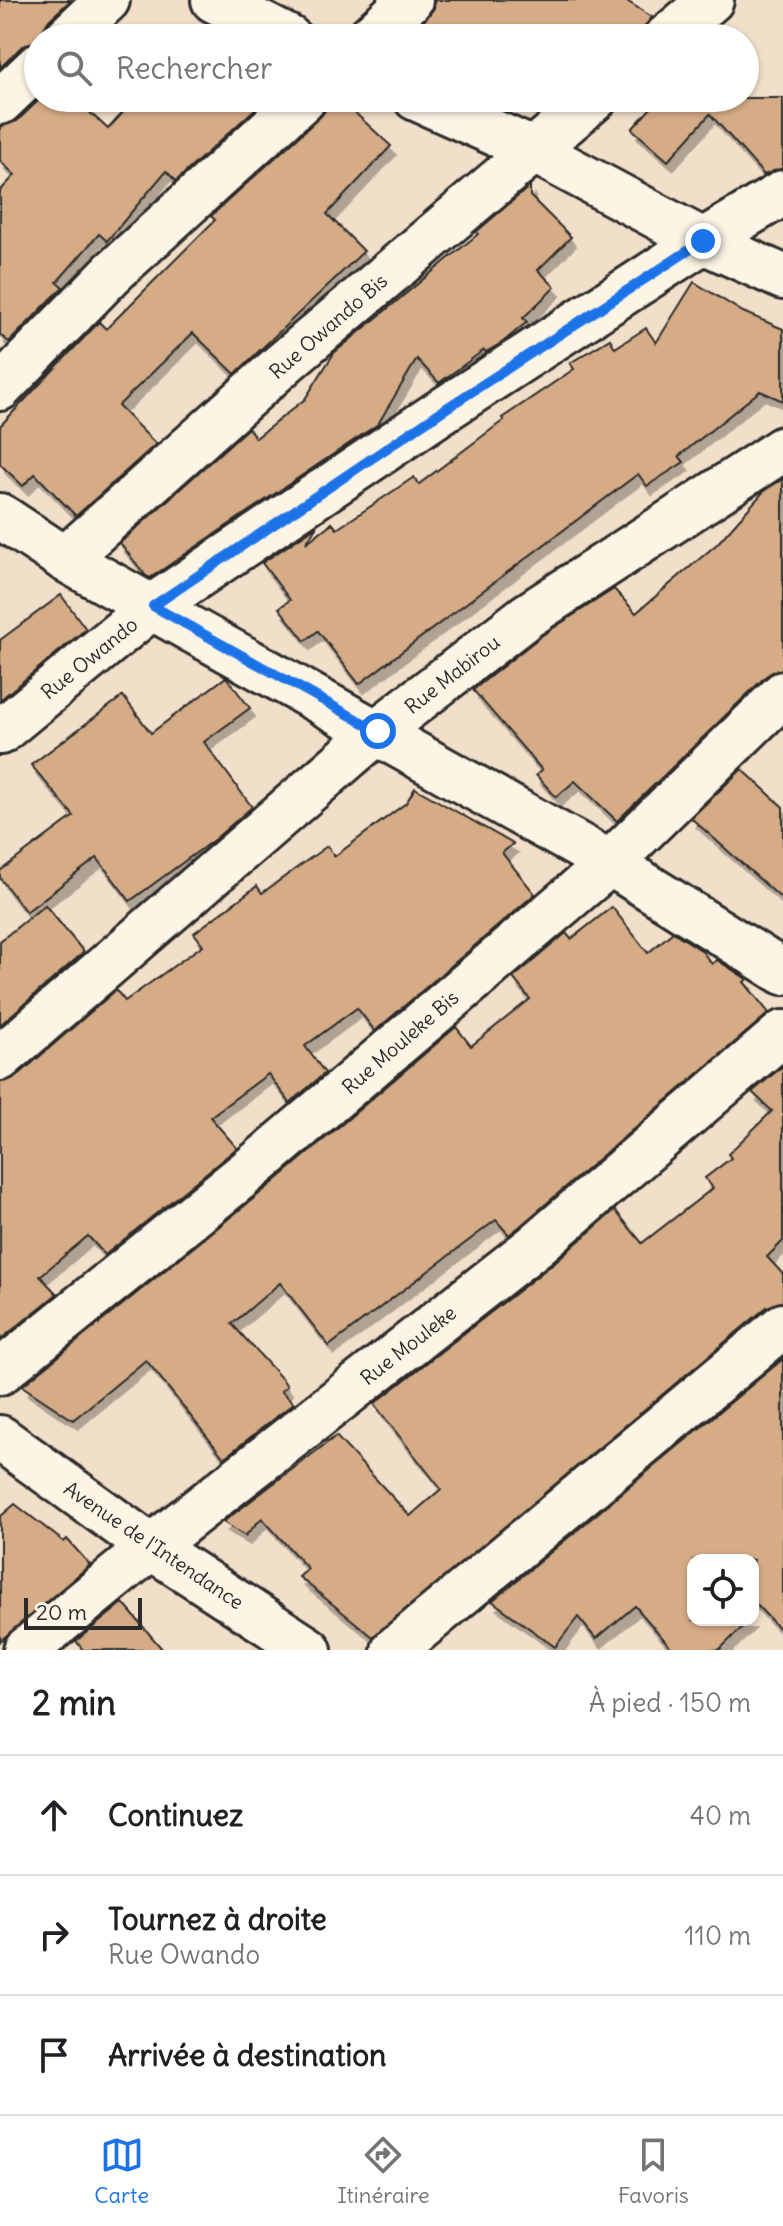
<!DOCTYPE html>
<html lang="fr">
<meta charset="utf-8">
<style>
:root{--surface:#fff;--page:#f6f6f6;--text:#202124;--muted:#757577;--line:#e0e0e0;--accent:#1a73e8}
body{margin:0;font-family:Delius,sans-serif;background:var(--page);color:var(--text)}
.controls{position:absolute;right:24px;bottom:24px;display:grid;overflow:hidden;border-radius:16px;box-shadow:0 2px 6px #0004}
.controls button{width:72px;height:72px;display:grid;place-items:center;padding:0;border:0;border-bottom:2px solid var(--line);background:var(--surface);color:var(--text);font:40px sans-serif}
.scale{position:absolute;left:24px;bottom:20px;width:118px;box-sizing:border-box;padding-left:8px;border:4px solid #2b2b2b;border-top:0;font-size:22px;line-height:28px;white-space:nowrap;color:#2b2b2b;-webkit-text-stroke:6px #fcf5e5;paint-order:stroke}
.stop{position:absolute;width:24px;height:24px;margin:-18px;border:6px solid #1a73e8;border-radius:50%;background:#fff}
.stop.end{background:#1a73e8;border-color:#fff;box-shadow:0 2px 8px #0008}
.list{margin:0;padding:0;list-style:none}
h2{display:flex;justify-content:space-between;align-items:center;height:104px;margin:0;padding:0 32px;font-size:34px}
h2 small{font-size:26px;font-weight:400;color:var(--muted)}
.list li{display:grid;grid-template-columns:52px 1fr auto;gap:24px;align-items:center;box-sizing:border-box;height:120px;padding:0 32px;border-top:2px solid var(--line)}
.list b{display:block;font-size:30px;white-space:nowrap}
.list p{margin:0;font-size:26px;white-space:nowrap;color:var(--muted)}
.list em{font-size:26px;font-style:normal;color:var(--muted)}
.icon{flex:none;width:44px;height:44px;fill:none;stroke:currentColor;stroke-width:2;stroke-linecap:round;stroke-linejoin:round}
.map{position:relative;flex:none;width:783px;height:1650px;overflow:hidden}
.search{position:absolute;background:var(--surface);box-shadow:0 2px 6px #0004;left:24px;right:24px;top:24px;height:88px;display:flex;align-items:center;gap:20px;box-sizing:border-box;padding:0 28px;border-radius:44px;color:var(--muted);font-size:30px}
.sheet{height:464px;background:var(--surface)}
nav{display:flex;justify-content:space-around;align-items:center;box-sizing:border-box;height:112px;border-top:2px solid var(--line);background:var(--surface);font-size:22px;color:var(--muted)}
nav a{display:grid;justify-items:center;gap:4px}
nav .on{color:var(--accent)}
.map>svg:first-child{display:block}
</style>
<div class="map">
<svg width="783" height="1650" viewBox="0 0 783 1650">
<defs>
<filter id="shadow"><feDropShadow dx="5" dy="9" stdDeviation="0" flood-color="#0004"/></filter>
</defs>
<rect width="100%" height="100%" fill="#f1dfc9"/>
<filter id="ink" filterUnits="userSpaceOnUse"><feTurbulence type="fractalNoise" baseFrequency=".0125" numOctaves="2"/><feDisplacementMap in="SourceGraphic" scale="16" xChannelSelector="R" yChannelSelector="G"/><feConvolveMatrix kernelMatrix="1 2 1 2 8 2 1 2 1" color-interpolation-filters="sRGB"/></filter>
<g filter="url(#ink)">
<g fill="#d6ac87" stroke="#2b2b2b" stroke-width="2" filter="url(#shadow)">
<polygon points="0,0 71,0 49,20 43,30 43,38 21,47 0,68"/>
<polygon points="435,0 625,0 652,17 643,29 642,38 442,38 424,21 434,8"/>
<polygon points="41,98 74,98 108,129 136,98 267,98 176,181 166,171 107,241 99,234 57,282 63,287 9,342 0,335 0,191 15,175 0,161 0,126 17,121"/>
<polygon points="328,98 339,98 391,146 327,214 364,251 235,374 193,333 118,406 156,444 76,516 35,474 23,486 0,464 0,426 99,322 106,329 215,220 211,216 321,116 328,106"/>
<polygon points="660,98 783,98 783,168 764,175 710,114 668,161 632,129"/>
<polygon points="530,186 530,196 571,237 538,270 555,287 523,318 527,322 503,342 486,352 484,350 439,383 417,359 378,424 150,578 146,576 120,543 248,428 256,438 305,399 334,353 478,234 476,232"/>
<polygon points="694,282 743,312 783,329 783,401 760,391 679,456 684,462 647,486 638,474 359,684 318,631 305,641 279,608 290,600 262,563 317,526 306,543 332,523 337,529 414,477 419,484 504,420 502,418 574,369 570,363 610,339 615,348 646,328 656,343"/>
<polygon points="783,479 783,670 776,670 766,676 617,821 575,781 556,797 536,775 542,770 473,690 541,636 614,589 636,613 717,544 765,490"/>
<polygon points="61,595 86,629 0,700 0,640"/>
<polygon points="226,677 250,708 204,742 252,807 215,839 130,901 97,858 26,912 0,878 0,871 74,816 31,765 123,696 151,733"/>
<polygon points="742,769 783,807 783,900 691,818"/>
<polygon points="415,788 513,844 502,853 535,894 375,1031 357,1008 305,1046 325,1073 290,1103 268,1074 210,1117 237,1148 105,1255 88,1236 40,1276 57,1294 0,1340 0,1082 16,1077 116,990 125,1001 203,945 194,933 257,886 262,893 327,846 335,856 406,803"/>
<polygon points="45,905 84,952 0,1025 0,941"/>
<polygon points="612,907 648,953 673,932 701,950 712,964 717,960 745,978 747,980 744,982 769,1013 519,1227 509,1235 496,1220 329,1346 280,1283 232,1324 283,1380 287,1386 281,1391 294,1403 224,1458 146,1360 73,1420 22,1386 274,1182 456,1027 471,1046 530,999 513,978 566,933 571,939"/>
<polygon points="783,1066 783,1241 767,1257 783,1274 783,1302 767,1307 373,1637 299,1577 308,1569 262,1518 245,1536 223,1522 336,1436 410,1516 441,1489 374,1404 550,1266 615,1210 642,1243 713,1188 705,1178 731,1158 728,1154 772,1111 752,1092"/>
<polygon points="783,1359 783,1633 753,1601 753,1560 693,1560 693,1620 750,1620 719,1650 673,1650 635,1606 596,1639 578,1617 555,1647 492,1601"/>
<polygon points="15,1504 64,1542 67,1539 90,1565 0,1641 0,1517"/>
<polygon points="123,1603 163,1650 83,1650 76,1641"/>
</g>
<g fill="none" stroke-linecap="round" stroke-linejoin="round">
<g stroke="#2b2b2b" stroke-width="50">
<g id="minor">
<polyline points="214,0 289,38"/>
<polyline points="67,38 107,0"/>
<polyline points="369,38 410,0"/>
<polyline points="666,38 711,0"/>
<polyline points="416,98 533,150 703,241 783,277"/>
<polyline points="0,102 38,66"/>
<polyline points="0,388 112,273 304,98"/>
<polyline points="0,516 65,559 610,863 783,972"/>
<polyline points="65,559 284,363 595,98"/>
<polyline points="0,732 153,606 439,413 703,241 783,193"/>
<polyline points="0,1058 378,731 527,616 783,449"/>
<polyline points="0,1372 258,1163 610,863 783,694"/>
<polyline points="0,1438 151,1547 309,1650"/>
<polyline points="26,1650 151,1547 535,1246 783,1033"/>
<polyline points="394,1650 783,1326"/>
</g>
</g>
<use href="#minor" stroke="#fcf5e5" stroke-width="44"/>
</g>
</g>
<g fill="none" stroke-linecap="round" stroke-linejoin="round" filter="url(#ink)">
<polyline stroke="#1a73e8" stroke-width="10" points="378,731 153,606 439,413 703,241"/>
</g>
<g text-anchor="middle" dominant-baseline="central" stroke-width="6" stroke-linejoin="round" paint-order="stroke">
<g font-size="20" fill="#2b2b2b" stroke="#fcf5e5">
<text transform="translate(328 326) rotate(-41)">Rue Owando Bis</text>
<text transform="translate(89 658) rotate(-39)">Rue Owando</text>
<text transform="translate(452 674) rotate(-38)">Rue Mabirou</text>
<text transform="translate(400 1042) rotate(-41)">Rue Mouleke Bis</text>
<text transform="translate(408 1345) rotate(-38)">Rue Mouleke</text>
<text transform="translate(154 1545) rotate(34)">Avenue de l'Intendance</text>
</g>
</g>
</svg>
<div class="controls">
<button><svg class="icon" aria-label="locate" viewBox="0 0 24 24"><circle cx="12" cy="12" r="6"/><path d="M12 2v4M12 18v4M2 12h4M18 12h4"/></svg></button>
</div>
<div class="scale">20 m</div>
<div class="stop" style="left:378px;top:731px"></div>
<div class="stop end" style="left:703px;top:241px"></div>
<div class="search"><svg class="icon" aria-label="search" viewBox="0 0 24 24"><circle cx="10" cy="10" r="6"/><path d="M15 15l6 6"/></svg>Rechercher</div>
</div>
<section class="sheet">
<h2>2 min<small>À pied · 150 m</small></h2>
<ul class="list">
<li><svg class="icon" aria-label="ahead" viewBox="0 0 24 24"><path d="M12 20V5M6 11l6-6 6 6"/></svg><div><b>Continuez</b></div><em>40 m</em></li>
<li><svg class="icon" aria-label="right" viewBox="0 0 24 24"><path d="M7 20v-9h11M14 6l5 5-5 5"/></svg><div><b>Tournez à droite</b><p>Rue Owando</p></div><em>110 m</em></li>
<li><svg class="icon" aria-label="arrive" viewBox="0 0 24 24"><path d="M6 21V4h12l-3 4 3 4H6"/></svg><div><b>Arrivée à destination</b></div></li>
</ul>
</section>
<nav>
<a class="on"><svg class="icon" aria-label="map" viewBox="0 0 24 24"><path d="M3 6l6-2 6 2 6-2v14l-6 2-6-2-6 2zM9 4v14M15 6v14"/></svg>Carte</a>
<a><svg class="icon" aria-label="directions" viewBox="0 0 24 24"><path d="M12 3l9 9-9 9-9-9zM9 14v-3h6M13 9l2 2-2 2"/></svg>Itinéraire</a>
<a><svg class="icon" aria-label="saved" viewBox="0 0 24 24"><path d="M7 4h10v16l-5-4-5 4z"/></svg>Favoris</a>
</nav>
